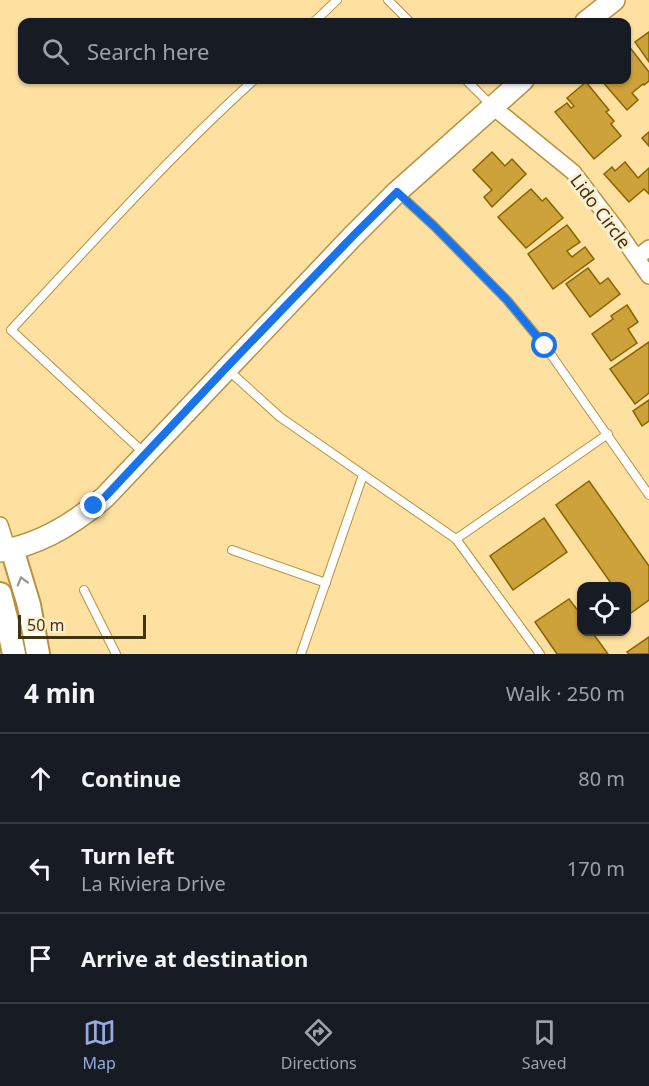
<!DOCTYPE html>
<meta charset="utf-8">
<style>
:root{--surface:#171b24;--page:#242831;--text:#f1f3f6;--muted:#9ea1a6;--line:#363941;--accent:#97aadd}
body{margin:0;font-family:"Noto Sans",sans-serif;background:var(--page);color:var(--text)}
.controls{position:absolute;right:18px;bottom:18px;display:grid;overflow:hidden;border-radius:12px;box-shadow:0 2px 4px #0004}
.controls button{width:54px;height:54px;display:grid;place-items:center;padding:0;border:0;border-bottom:2px solid var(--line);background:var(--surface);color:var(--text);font:30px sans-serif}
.scale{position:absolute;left:18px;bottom:15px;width:128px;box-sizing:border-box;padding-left:6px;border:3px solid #413210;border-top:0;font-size:16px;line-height:21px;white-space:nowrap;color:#413210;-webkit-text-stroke:4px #feefd1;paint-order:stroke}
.stop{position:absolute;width:18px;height:18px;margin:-14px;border:4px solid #1a73e8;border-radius:50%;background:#fff}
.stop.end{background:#1a73e8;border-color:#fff;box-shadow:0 2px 6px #0008}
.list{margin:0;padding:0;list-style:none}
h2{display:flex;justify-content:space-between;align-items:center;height:78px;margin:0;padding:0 24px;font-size:26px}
h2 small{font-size:20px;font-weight:400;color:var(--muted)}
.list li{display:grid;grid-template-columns:39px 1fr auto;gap:18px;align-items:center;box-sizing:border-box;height:90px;padding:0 24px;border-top:2px solid var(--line)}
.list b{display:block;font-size:22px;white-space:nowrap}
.list p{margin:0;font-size:20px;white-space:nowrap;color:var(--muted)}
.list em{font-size:20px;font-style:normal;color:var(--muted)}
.icon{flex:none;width:33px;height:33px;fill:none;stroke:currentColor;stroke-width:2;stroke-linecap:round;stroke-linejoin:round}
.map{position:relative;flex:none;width:649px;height:654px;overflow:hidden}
.search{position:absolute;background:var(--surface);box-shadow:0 2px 4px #0004;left:18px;right:18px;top:18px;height:66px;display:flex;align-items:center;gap:15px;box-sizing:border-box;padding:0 21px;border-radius:12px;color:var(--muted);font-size:22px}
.sheet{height:348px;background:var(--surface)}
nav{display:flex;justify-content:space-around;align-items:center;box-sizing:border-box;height:84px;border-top:2px solid var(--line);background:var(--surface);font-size:16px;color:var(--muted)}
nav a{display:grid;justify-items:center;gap:3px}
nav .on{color:var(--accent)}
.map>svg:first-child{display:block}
</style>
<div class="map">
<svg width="649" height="654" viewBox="0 0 649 654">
<rect width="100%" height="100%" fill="#fee0a1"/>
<g fill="#cea23a" stroke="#866400" stroke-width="1.5">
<polygon points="649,32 649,62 635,42"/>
<polygon points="628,45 649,72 649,81 644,85 643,84 632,93 638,100 627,110 601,80 626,80 626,46"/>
<polygon points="586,82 609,110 606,112 614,121 611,124 621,136 594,159 555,112 567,103 571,108 574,106 567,98"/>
<polygon points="649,132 649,146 642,138"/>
<polygon points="492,152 505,166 512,159 526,174 492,207 484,197 492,190 473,170"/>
<polygon points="625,162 638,178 649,168 649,194 644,189 629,202 604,174 612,167 615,171"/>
<polygon points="531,189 542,201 546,198 563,218 526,248 498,217"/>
<polygon points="567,225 580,242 567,251 572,257 585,247 594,259 553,289 528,254"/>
<polygon points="588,268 600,284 608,278 620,294 590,317 566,284"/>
<polygon points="627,305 638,322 628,329 637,343 611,361 592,334 613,319 611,316"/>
<polygon points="649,342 649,393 635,404 610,369"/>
<polygon points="649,400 649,421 642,426 633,411"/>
<polygon points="589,481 649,566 649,600 631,613 626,607 626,586 613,586 556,505"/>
<polygon points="544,518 567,552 513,590 490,556"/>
<polygon points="569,599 582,616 582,632 592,632 608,654 557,654 535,622"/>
<polygon points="649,637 649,654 629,654 627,652"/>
</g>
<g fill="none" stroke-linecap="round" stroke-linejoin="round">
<g stroke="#b69241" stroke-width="10">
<g id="lane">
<polyline points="388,0 410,22"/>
<polyline points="314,22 337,0"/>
<polyline points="466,80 492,106"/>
<polyline points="398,193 434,226 507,300 545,346 649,495"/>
<polyline points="227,369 280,417 456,539 540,654"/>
<path d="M 144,453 L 11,330 C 90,245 168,158 254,80"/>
<polyline points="456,539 608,434"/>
<polyline points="232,550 326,583"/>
<polyline points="84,590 116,654"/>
<polyline points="301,654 363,475"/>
</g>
</g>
<g stroke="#b69241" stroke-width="18">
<g id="street">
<polyline points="493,107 573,172 615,227 649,276"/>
<polyline points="637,258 649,248"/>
<polyline points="0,525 8,550"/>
</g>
</g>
<g stroke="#b69241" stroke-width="24">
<g id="secondary">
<polyline points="586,22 614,0"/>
<path d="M 0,551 C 40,545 75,523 105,497 L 352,237 L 397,192 L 523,80"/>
</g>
</g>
<g stroke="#b69241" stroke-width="26">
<g id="primary">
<polyline points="12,549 29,605 38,654"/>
<polyline points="0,594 9,630 14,654"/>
</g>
</g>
<use href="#lane" stroke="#fff" stroke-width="8"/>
<use href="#street" stroke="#fff" stroke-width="15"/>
<use href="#secondary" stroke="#fff" stroke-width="21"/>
<use href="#primary" stroke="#fff" stroke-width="22"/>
</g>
<defs><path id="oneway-chevron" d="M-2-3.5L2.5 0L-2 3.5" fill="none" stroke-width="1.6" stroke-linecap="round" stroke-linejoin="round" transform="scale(1.5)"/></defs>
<use stroke="#a09888" href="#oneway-chevron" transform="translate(22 581) rotate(-106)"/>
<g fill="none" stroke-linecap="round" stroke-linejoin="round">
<polyline stroke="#1a73e8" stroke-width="8" points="94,506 105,497 226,368 352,237 397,192 434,226 507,300 545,346"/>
</g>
<g text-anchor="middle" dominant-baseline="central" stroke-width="6" stroke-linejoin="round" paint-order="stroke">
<g font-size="18" fill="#413210" stroke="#feefd1">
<text transform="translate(601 211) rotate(53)">Lido Circle</text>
</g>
</g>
</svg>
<div class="controls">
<button><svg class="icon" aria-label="locate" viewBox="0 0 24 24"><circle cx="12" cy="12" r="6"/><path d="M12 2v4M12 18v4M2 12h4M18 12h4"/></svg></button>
</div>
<div class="scale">50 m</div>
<div class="stop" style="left:545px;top:346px"></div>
<div class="stop end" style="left:94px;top:506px"></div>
<div class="search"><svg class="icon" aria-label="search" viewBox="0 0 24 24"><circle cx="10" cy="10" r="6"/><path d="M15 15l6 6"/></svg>Search here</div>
</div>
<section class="sheet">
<h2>4 min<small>Walk · 250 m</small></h2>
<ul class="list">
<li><svg class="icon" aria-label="ahead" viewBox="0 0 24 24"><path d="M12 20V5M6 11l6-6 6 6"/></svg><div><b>Continue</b></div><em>80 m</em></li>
<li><svg class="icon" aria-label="left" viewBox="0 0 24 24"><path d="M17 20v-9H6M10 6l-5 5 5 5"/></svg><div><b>Turn left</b><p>La Riviera Drive</p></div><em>170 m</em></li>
<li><svg class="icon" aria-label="arrive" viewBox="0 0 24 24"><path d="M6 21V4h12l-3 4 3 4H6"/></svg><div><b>Arrive at destination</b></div></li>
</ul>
</section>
<nav>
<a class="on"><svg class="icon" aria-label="map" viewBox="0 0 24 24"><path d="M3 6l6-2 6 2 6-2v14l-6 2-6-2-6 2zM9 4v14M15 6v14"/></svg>Map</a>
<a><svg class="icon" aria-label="directions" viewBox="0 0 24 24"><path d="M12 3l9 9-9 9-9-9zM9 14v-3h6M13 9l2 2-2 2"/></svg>Directions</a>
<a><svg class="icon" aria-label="saved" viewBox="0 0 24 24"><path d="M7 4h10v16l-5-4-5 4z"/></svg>Saved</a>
</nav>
